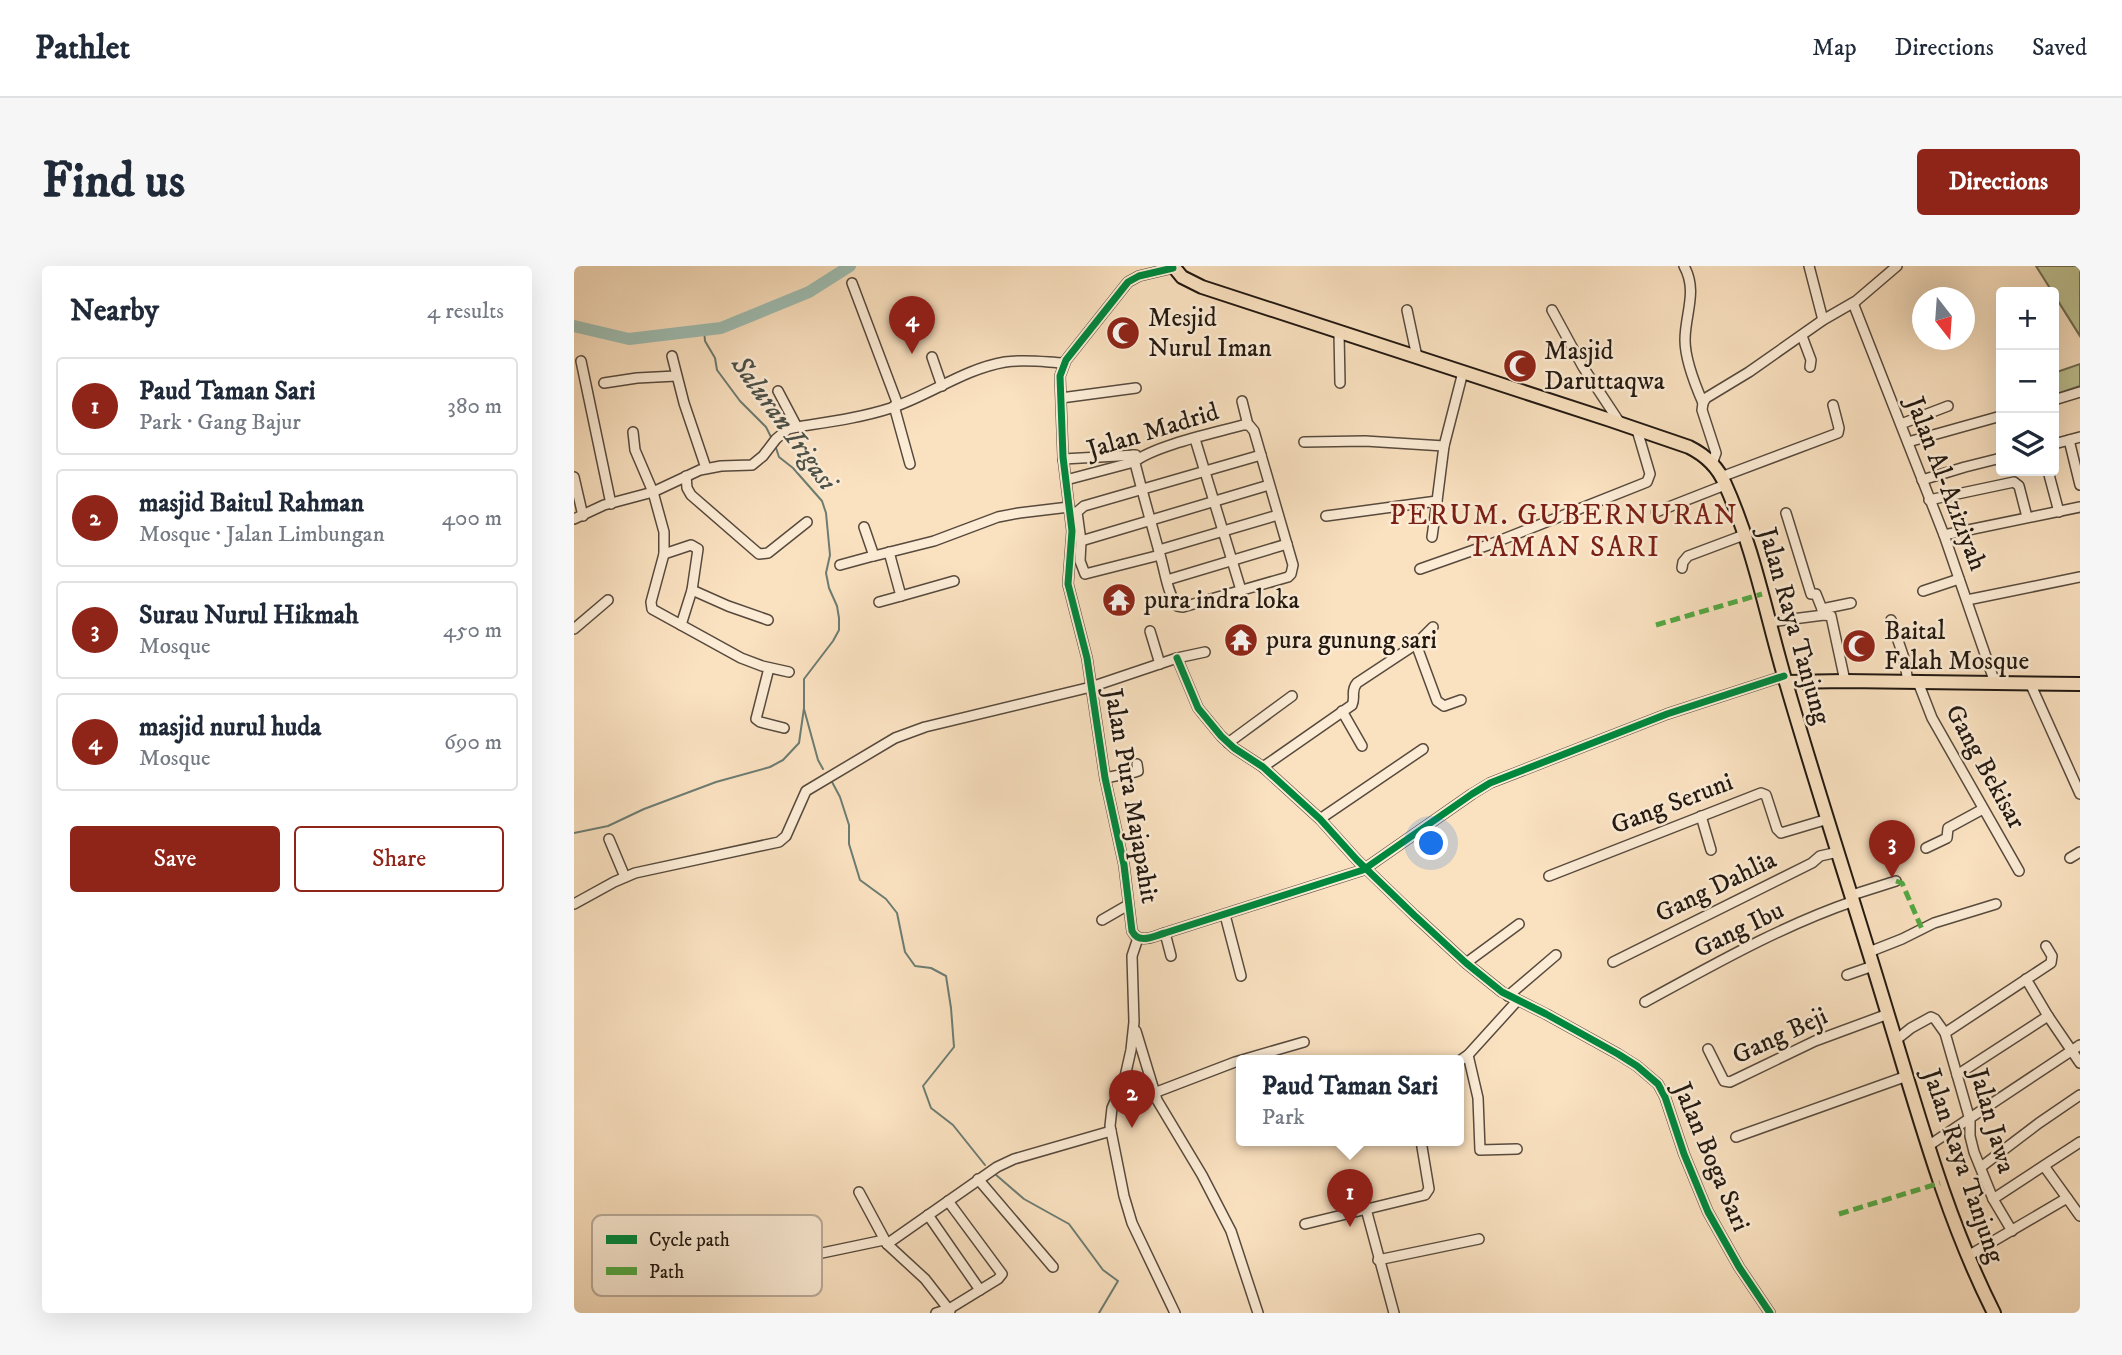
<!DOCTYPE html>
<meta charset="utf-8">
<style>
:root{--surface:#fff;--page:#f6f6f7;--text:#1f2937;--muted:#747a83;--line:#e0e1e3;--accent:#8f2418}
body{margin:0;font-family:"IM FELL DW Pica",serif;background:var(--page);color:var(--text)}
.controls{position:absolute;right:21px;top:21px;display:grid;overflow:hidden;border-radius:7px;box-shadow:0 7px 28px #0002}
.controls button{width:63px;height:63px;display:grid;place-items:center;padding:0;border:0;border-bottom:2px solid var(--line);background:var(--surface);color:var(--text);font:35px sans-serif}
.compass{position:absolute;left:1338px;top:21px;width:63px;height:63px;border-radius:50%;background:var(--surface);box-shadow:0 7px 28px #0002;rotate:163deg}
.you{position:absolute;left:858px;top:578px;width:24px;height:24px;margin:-18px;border:5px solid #fff;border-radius:50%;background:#1a73e8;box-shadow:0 0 0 10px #1a73e833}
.badge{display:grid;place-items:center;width:46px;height:46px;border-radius:50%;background:var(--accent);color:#fff;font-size:23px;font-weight:700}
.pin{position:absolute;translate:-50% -58px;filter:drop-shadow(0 2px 4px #0008)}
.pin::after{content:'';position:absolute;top:37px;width:24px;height:21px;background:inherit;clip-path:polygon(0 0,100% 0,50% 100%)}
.popup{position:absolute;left:662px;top:789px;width:228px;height:91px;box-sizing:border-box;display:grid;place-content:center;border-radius:7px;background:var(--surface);filter:drop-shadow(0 2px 5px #0005);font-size:23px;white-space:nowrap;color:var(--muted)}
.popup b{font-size:26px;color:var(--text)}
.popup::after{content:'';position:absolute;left:50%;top:100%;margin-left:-14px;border:14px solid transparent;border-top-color:var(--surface)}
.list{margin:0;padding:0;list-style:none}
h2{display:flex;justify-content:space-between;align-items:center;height:91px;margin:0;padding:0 28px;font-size:30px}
h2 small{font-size:23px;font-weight:400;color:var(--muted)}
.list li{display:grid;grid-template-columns:46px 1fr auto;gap:21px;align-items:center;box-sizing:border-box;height:98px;margin:0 14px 14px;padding:0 14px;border:2px solid var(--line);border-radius:7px}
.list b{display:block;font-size:26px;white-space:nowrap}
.list p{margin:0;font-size:23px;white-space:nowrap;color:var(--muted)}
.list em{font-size:23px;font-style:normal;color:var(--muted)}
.actions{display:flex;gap:14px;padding:21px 28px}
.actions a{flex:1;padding:16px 0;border:2px solid var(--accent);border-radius:7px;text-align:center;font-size:24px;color:var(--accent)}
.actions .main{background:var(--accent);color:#fff}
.icon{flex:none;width:38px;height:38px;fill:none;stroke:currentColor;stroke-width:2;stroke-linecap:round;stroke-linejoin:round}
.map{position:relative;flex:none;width:1506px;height:1047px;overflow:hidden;border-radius:7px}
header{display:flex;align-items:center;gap:42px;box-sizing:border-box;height:98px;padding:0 35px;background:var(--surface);border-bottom:2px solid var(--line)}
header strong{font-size:33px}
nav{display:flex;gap:38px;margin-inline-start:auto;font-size:24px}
.intro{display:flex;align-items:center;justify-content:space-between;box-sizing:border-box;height:168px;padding:0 42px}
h1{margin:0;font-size:49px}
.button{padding:18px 32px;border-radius:7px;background:var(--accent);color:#fff;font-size:24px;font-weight:700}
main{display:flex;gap:42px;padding:0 42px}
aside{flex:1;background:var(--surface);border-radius:7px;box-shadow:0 7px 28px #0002}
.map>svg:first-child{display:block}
</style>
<header>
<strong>Pathlet</strong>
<nav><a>Map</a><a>Directions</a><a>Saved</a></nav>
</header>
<div class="intro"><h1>Find us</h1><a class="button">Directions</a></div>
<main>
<aside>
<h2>Nearby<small>4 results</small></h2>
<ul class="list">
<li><span class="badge">1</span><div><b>Paud Taman Sari</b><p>Park · Gang Bajur</p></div><em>380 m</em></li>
<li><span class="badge">2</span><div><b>masjid Baitul Rahman</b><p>Mosque · Jalan Limbungan</p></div><em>400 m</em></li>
<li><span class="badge">3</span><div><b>Surau Nurul Hikmah</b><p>Mosque</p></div><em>450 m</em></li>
<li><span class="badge">4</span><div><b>masjid nurul huda</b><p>Mosque</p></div><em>690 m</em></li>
</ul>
<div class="actions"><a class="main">Save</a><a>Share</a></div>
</aside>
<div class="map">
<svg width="1506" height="1047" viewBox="0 0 1506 1047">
<rect width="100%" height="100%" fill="#fae1c0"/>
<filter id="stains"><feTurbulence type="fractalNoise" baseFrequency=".00286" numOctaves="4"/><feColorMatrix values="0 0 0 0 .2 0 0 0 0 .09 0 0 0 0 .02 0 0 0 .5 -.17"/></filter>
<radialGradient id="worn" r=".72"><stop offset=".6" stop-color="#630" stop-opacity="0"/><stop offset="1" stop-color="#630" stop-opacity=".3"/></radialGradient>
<g fill="#bfc292" stroke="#706d52" stroke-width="2">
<polygon points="1462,0 1506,0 1506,70"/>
<polygon points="1506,98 1506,120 1480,129 1480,107"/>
</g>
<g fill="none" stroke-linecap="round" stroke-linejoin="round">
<g stroke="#6c7c72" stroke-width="2">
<polyline points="130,64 131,75 141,92 143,104 166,135 192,161 197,171"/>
<polyline points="230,443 244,494 249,503"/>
<polyline points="257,514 266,531 275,559 275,578 286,614 312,633 323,647 331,686 341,700 357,702 372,710 377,742 380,781 349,820 357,842 379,859 411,899"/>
<polyline points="0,567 34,560 70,543 142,516 196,501 209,494 225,477 230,442 230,413 259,375 265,364 265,352 263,340 255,322 252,307 256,289 252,247 248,235 219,202 205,191 201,179"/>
<polyline points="421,908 450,933 495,958 529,1004 544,1015 525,1047"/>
</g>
<polyline stroke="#9ebeb3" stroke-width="12" points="0,60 55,73 147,62 235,26 276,0"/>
<g stroke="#574a3d" stroke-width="12">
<g id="minor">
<path d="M 1110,0 C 1124,25 1111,48 1111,74 C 1111,92 1122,121 1129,137"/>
<polyline points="1235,0 1249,54"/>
<path d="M 599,2 L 565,10 L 554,16 L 492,94 L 486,110 L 489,191 L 498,265 L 494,318 L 513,392 L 531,512 L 550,599 L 558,665 C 565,679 580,670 591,667 L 789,604 L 898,528 L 916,517 L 1093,448 L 1210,410"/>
<polyline points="278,17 324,139"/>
<polyline points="1279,37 1370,269 1421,417"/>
<polyline points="833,44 843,91"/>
<polyline points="978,44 1009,101 1046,157"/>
<polyline points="765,67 766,117"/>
<polyline points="1228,70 1237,94 1236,101"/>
<polyline points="98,90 110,137 132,202"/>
<polyline points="358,91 368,120"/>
<polyline points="7,95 37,238"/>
<polyline points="30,117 63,112 102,110"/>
<polyline points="204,125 223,161"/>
<polyline points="487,132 562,122"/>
<polyline points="1480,134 1506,126"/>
<polyline points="668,135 674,159"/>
<polyline points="320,140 336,198"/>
<polyline points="1327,158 1374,140"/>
<polyline points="59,166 61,184 79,226 90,266 90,288 77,336 78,343 167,392 188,400 215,406"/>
<polyline points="621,173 667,324"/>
<polyline points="1495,174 1506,219"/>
<polyline points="730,176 791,175 870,180"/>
<polyline points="1334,176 1427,150"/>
<polyline points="1480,178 1506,171"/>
<polyline points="489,193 562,189"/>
<polyline points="1138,198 1142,187 1128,144 1129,137 1132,132 1175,106 1249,54 1282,35 1323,0"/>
<polyline points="1474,205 1485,246"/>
<polyline points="112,210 113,222 117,229 185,288 194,287 233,256"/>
<polyline points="0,211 9,250"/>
<polyline points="1147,211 1264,167 1265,162 1259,139"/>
<path d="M 492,214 L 560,196 C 582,179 641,167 669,159 L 675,159 L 680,165 L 719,299 L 717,308 L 714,311 L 609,341 L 603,340 C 593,326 591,305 586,289 C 577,256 567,222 559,189"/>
<polyline points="1348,214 1391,201 1427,192"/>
<polyline points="1355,234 1440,216 1445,220 1453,251"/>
<polyline points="1082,246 1151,219"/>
<polyline points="1212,247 1237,328 1242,328 1248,343"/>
<polyline points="752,250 863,235 870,180 889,106"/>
<path d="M 0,253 L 30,239 L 79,226 L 126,204 L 147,200 L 178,199 L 189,190 L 202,173 L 214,163 L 223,161 C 254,156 286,152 317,142 C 356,129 390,103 431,96 C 451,93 470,96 490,97"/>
<polyline points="290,261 300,290 360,275 424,251 445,247 495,241"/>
<polyline points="1370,269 1506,241"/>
<polyline points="858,271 863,235"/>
<polyline points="507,275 695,219"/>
<polyline points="585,284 704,249"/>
<polyline points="90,288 117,279 124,283 118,324 107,359"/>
<polyline points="586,289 511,308 506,295 507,275 503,246 510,240 687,189"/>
<polyline points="266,299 299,290"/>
<polyline points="1108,302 1109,296 1114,290 1170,269"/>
<polyline points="846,303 917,278 1073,216 1076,208 1063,164"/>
<polyline points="593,314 713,278"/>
<polyline points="118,324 154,340 194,354"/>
<polyline points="1349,325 1385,313"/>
<polyline points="327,330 380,315"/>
<polyline points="1393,334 1506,311"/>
<polyline points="305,336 327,330 315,286"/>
<polyline points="1250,349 1257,350 1271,415"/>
<polyline points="1317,354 1330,392 1334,416"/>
<polyline points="1195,356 1250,349 1248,343 1277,337"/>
<polyline points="0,363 34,334"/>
<polyline points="576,365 586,398"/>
<polyline points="842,378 863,435 870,440 887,434"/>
<polyline points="603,392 624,442 647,470 660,482 689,501 746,553 783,594 840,649 892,697 928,726 972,748 1044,788 1063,800 1084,818 1091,831 1110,888 1134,946 1165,1001 1196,1047"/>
<polyline points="195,402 182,453 186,456 210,462"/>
<polyline points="1344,416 1358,452 1445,605"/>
<polyline points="1456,417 1506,528"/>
<polyline points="768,445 788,480"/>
<polyline points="654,477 718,430"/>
<path d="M 689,501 L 778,439 C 782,431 776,425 783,417 L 842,378 L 859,361"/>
<polyline points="531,512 561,506 564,505 563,498"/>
<polyline points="1127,550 1137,584"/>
<polyline points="746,553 849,483"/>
<polyline points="35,573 51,611"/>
<polyline points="1352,582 1373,572 1374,562 1409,543"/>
<polyline points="1496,592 1506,586"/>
<polyline points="975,610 1187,527 1192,529 1203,563 1207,567 1254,553"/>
<polyline points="1278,629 1322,615"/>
<polyline points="0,638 40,616 61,607 205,576 212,570 232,525 321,472 351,461 517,421 603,392 631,386"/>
<polyline points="651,649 667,710"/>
<polyline points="528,654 554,639"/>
<polyline points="591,667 597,690"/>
<polyline points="564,672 558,690 560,756 557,784 550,815 538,842 536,860 550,930 558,957 601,1047"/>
<polyline points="1295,686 1328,673 1360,657 1422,638"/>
<polyline points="1039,696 1238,597 1246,590 1264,586"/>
<polyline points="892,697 945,658"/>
<polyline points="1273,709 1299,700"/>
<polyline points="1452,713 1474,750 1506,797"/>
<polyline points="934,730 982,689"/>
<path d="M 1071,736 C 1139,699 1207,660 1280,635"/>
<polyline points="562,765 583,834 628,909 657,965 684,1047"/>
<polyline points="1371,767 1477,697 1478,690 1472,680"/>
<polyline points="1322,774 1337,762 1357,751 1361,753 1371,767 1396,854 1396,870 1400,886 1419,933 1438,965"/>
<polyline points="1134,783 1150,815 1156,816 1241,775 1314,748"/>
<polyline points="894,789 904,832 906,884 943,883"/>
<polyline points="884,796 894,789 943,735"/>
<polyline points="1383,809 1474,750"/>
<polyline points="580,827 661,796 730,776"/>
<polyline points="1162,871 1333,810"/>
<polyline points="1354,880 1506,779"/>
<polyline points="1470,900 1506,950"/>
<polyline points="1407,901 1465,857 1506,829"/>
<polyline points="404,913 479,1001"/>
<polyline points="285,926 313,978 351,1013 376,1045"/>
<polyline points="1419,933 1506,876"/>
<polyline points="792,943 820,1047"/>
<polyline points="354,949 406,1024"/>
<polyline points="731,958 851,929 855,923 847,875"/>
<polyline points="313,978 423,901 440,893 537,865"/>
<polyline points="1394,990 1493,932"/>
<polyline points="229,991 310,974"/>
<polyline points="804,994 905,973"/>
<polyline points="362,1047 375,1043 424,1013 428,1008 374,935"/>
</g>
</g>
<g stroke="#211811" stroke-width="16">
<g id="major">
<path d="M 599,0 L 608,11 L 628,21 L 1036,154 L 1115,181 C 1131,189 1144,201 1151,218 C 1180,282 1193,353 1213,420 C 1245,530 1281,639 1314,749 C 1345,850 1372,952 1420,1047"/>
<polyline points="1212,416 1271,415 1506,418"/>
</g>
</g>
<use href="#minor" stroke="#fcecd6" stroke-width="9"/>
<use href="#major" stroke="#fae1c0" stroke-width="12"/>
<g stroke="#52a942" stroke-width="5" stroke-dasharray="10 5" stroke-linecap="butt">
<polyline points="1082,359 1188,328"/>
<polyline points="1322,615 1328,617 1348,663"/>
<polyline points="1265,948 1366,917"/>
</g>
<g stroke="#fcecd6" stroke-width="11">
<g id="cycleway">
<path d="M 599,2 L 565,10 L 554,16 L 492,94 L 486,110 L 489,191 L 498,265 L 494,318 L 513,392 L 531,512 L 550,599 L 558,665 C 565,679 580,670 591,667 L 789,604 L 898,528 L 916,517 L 1093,448 L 1210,410"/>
<polyline points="603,392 624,442 647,470 660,482 689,501 746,553 783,594 840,649 892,697 928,726 972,748 1044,788 1063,800 1084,818 1091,831 1110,888 1134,946 1165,1001 1196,1047"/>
</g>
</g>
<use href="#cycleway" stroke="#00873e" stroke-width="7"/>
</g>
<defs>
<g id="mosque-disc" transform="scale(1.75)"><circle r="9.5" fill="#8f2418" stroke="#fcecd6"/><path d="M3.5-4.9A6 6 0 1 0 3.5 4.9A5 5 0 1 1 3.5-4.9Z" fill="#fff"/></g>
<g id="temple-disc" transform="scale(1.75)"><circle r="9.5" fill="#8f2418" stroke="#fcecd6"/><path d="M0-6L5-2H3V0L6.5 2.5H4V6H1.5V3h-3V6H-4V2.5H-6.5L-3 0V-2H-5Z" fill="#fff"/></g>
</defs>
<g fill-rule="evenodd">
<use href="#mosque-disc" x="549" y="67"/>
<use href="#mosque-disc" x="946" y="100"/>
<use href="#temple-disc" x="545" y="334"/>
<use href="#temple-disc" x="667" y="374"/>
<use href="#mosque-disc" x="1285" y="380"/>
</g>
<g text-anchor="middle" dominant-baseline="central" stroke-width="5" stroke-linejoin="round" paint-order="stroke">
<g font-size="26" fill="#211811" stroke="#fcecd6" text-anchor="start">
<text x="574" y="52">Mesjid<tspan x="574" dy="30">Nurul Iman</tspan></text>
<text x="970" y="85">Masjid<tspan x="970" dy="30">Daruttaqwa</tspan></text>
<text x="570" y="334">pura indra loka</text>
<text x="1310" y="365">Baital<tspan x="1310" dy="30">Falah Mosque</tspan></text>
<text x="692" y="374">pura gunung sari</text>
</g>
<g font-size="26" fill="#211811" stroke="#fcecd6">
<text transform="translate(579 165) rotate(-17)">Jalan Madrid</text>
<text transform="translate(1372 218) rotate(69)">Jalan Al-Aziziyah</text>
<text transform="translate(1220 360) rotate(74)">Jalan Raya Tanjung</text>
<text transform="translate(1411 501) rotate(61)">Gang Bekisar</text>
<text transform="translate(557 530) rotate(80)">Jalan Pura Majapahit</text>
<text transform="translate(1098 538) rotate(-21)">Gang Seruni</text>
<text transform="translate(1142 621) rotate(-26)">Gang Dahlia</text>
<text transform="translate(1165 664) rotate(-26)">Gang Ibu</text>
<text transform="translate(1206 770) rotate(-25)">Gang Beji</text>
<text transform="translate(1418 855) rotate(74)">Jalan Jawa</text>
<text transform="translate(1137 891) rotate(67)">Jalan Boga Sari</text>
<text transform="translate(1389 900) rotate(71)">Jalan Raya Tanjung</text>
</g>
<g font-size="28" font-style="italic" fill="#4d524a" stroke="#fcecd6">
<text transform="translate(210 157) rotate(54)">Saluran Irigasi</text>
</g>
<g font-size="28" letter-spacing="2" fill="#7a1f14" stroke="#fcecd6">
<text x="990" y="249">PERUM. GUBERNURAN<tspan x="990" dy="32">TAMAN SARI</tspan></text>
</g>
</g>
<rect x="18" y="949" width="230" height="81" rx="10" fill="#fcecd6" stroke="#baac9b" stroke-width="2"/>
<rect x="32" y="969" width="31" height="9" fill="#00873e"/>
<rect x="32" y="1001" width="31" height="8" fill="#52a942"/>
<g font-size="19" fill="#211811">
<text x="75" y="980">Cycle path</text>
<text x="75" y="1012">Path</text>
</g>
<rect width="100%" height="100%" filter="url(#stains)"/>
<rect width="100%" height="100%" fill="url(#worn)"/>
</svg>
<div class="controls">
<button>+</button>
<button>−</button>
<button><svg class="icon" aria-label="layers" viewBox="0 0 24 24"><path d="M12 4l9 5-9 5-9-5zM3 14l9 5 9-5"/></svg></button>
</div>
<svg class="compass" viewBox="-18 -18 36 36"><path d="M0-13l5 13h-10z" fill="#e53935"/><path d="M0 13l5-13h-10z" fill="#747a83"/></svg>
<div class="you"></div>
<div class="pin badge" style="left:776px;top:961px">1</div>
<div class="popup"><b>Paud Taman Sari</b>Park</div>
<div class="pin badge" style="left:558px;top:862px">2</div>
<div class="pin badge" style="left:1318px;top:612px">3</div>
<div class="pin badge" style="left:338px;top:88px">4</div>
</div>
</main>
